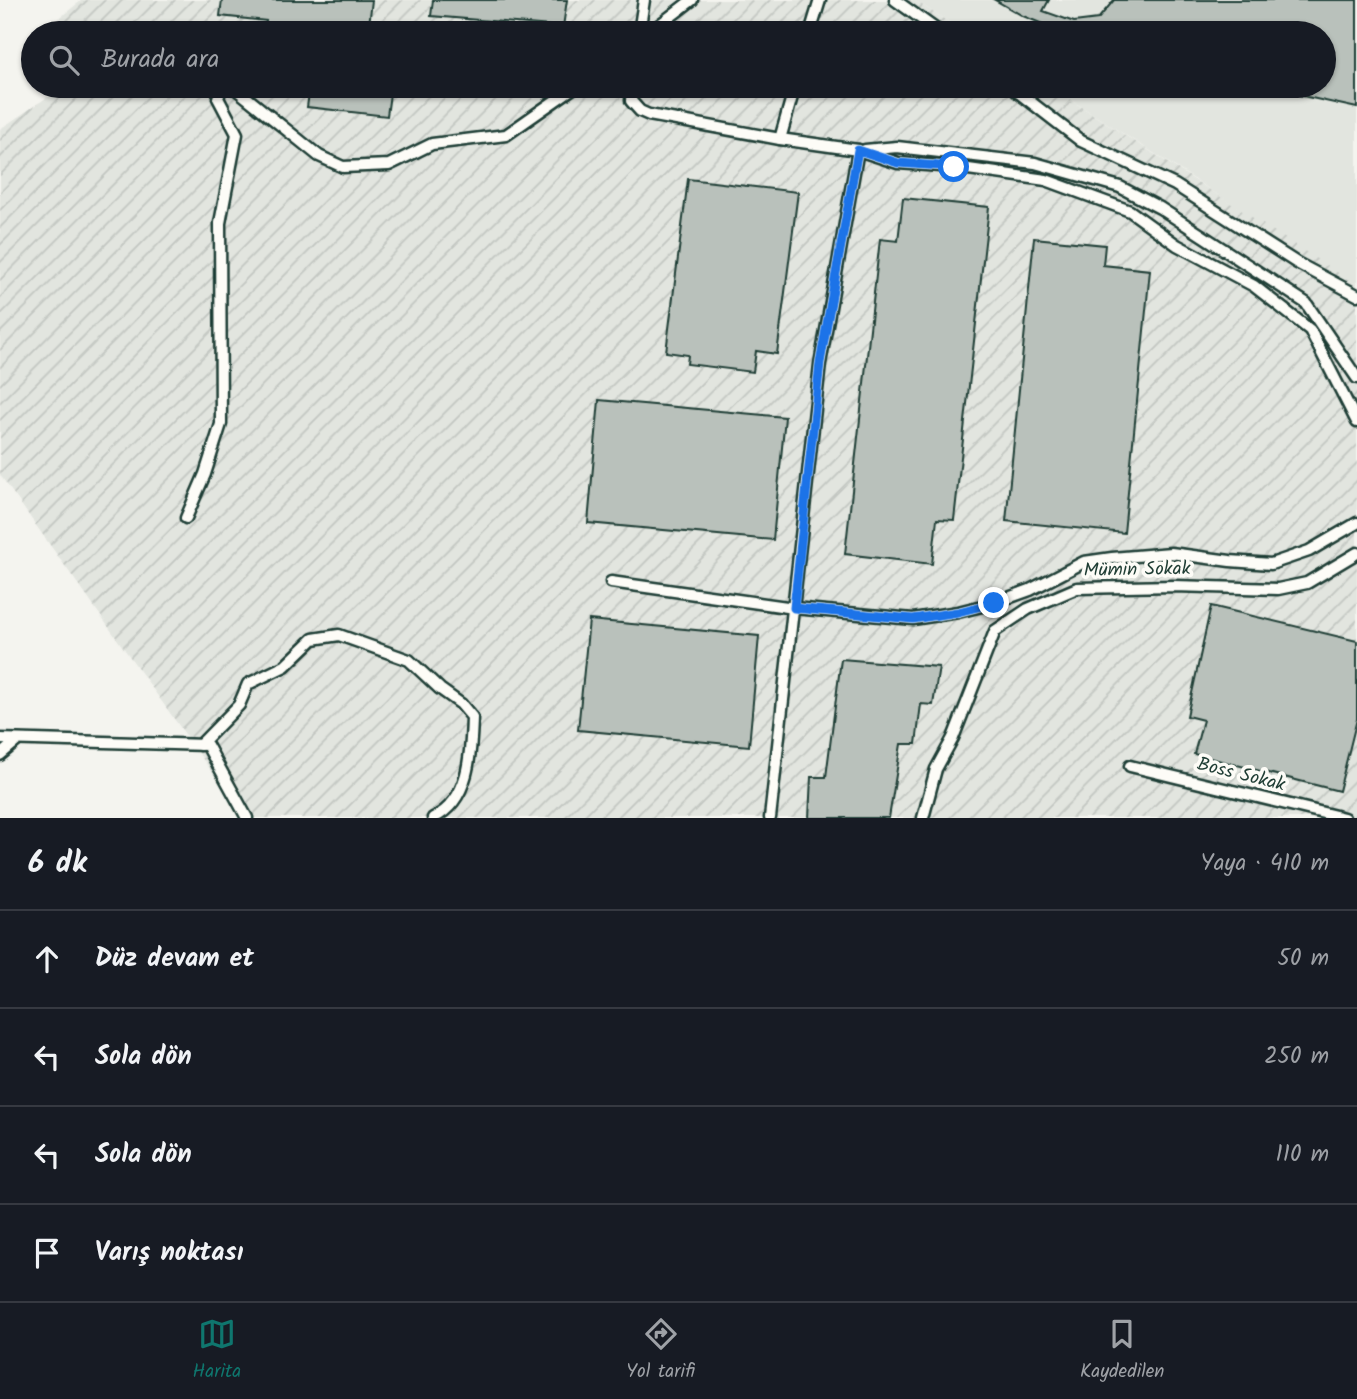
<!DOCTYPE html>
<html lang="tr">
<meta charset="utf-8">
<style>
:root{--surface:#171b24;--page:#20242c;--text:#f1f3f6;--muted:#9ea1a6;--line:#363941;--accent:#0f766e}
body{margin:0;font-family:Kalam,sans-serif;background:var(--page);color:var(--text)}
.stop{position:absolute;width:21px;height:21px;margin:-16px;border:5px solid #1a73e8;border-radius:50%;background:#fff}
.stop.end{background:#1a73e8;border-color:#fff;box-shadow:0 2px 7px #0008}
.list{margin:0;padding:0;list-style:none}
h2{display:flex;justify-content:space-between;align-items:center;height:91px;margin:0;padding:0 28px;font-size:30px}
h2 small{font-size:23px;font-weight:400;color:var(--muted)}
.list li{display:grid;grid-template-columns:46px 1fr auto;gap:21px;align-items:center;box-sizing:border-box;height:98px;padding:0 28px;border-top:2px solid var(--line)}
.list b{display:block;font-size:26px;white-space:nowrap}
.list em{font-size:23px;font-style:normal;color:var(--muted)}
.icon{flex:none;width:38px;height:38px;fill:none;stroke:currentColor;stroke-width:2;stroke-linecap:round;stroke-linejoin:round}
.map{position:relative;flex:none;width:1357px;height:818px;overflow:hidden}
.search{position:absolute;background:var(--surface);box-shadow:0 2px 5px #0004;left:21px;right:21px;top:21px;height:77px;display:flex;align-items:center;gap:18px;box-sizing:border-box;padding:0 24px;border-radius:38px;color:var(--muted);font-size:26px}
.sheet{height:483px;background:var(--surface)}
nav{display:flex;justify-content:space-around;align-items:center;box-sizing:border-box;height:98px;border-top:2px solid var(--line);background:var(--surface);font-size:19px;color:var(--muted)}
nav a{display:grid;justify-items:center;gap:4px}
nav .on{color:var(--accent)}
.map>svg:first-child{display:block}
</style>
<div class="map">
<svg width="1357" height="818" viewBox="0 0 1357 818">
<defs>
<pattern id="industrial-furrows" width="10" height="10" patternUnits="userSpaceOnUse" patternTransform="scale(1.75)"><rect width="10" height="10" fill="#e2e5df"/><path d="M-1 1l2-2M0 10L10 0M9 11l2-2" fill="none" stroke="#c1c5c0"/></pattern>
</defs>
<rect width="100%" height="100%" fill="#f4f4ef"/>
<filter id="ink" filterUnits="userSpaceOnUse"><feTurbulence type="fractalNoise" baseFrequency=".0143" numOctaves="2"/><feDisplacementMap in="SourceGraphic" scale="14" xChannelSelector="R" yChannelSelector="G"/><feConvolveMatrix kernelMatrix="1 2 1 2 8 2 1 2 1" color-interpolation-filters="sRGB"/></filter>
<g filter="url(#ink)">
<polygon fill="#e2e5df" points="914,0 1357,0 1357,285 1313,260 1194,179 1049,86 1324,86 1324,33 966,33"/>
<g fill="url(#industrial-furrows)">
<polygon points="82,0 914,0 966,33 64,33 52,24"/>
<polygon points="64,86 1049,86 1357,285 1357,818 245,818 0,475 0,129"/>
</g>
<g fill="#b9c1bb" stroke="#1f3d34" stroke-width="2">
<polygon points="222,0 372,0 368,33 265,33 266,21 220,16"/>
<polygon points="433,0 567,0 563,27 431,16"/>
<polygon points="995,0 1049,0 1043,11 1074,22 1098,19 1114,0 1357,0 1357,108 1275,90 1275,86 1324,86 1324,33 1065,33 1023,16"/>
<polygon points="310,86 391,86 387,116 307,107"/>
<polygon points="688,179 798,192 777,354 756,351 753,372 687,364 688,355 666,352"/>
<polygon points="903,198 989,207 954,520 937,519 932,564 845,554 880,239 898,241"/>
<polygon points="1034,238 1105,245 1103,265 1150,270 1124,533 1006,521"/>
<polygon points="599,400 785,417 773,540 588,523"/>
<polygon points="1211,606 1357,641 1357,719 1339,791 1194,754 1203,720 1187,716"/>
<polygon points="589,620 759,636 749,746 578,730"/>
<polygon points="841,659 939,667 933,705 921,704 916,744 901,744 889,818 809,818 811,777 826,777"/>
</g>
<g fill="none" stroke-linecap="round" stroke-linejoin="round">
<g stroke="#1f3d34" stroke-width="15">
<g id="minor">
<polyline points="895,0 941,33"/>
<polyline points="639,33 644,0"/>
<polyline points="649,33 692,0"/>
<polyline points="810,33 820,0"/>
<polyline points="224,86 236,89 319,156 343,167 389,165 432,144 506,135 576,86"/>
<polyline points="632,86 631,101 640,111 649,115 780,139 858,150 898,163 954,167 1046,180 1130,211 1177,245 1254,286 1310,330 1357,422"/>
<polyline points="1010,86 1081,141 1175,185 1297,263 1357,295"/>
<polyline points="780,139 795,86"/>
<polyline points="865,150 897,147 1035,163 1120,187 1160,208 1306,303 1357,378"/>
<polyline points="186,518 205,474 221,424 220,223 237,134 218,98 222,86"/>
<polyline points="611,582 794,608 913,619 958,612 994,603 1030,590 1084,562 1112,558 1171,553 1230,561 1271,564 1309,551 1357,523"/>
<polyline points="0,739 207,745 247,818"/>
<path d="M 200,745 L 239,705 L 248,684 L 285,666 L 313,639 L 339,635 L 409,660 L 440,689 L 461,704 L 472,717 C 471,752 470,801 433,818"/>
<polyline points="0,755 18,740"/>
<polyline points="1130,766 1344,818"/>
<polyline points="770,818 820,364 858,150"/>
<polyline points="923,818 936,769 953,738 995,631 1028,609 1077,588 1174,586 1278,589 1307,583 1357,553"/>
</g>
</g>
<use href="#minor" stroke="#fdfcf7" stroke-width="10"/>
</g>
</g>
<g fill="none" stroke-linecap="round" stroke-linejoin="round" filter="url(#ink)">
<polyline stroke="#1a73e8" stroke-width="9" points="954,167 898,163 858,150 820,363 794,608 913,619 958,612 994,603"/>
</g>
<g text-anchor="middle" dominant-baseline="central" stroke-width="7" stroke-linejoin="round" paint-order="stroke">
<g font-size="19" fill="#1f3d34" stroke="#fdfcf7">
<text transform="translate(1137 570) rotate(-1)">Mümin Sokak</text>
<text transform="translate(1241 775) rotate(14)">Boss Sokak</text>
</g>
</g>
</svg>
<div class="stop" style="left:954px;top:167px"></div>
<div class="stop end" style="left:994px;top:603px"></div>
<div class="search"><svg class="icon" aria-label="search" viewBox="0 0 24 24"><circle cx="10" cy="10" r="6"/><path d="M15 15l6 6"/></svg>Burada ara</div>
</div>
<section class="sheet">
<h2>6 dk<small>Yaya · 410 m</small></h2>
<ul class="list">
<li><svg class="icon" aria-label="ahead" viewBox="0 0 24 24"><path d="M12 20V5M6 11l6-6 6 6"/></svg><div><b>Düz devam et</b></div><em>50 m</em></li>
<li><svg class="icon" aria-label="left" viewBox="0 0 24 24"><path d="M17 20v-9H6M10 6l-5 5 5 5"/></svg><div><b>Sola dön</b></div><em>250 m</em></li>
<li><svg class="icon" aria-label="left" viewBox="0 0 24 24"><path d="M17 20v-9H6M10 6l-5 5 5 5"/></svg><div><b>Sola dön</b></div><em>110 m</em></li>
<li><svg class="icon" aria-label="arrive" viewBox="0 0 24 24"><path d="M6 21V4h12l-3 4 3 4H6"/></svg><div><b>Varış noktası</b></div></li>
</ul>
</section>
<nav>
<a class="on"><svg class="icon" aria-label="map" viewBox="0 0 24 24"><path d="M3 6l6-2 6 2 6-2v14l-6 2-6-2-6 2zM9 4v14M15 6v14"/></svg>Harita</a>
<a><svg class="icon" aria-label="directions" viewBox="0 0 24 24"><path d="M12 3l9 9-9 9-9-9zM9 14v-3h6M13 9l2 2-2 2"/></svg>Yol tarifi</a>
<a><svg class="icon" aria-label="saved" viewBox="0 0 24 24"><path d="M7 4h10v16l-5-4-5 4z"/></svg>Kaydedilen</a>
</nav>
